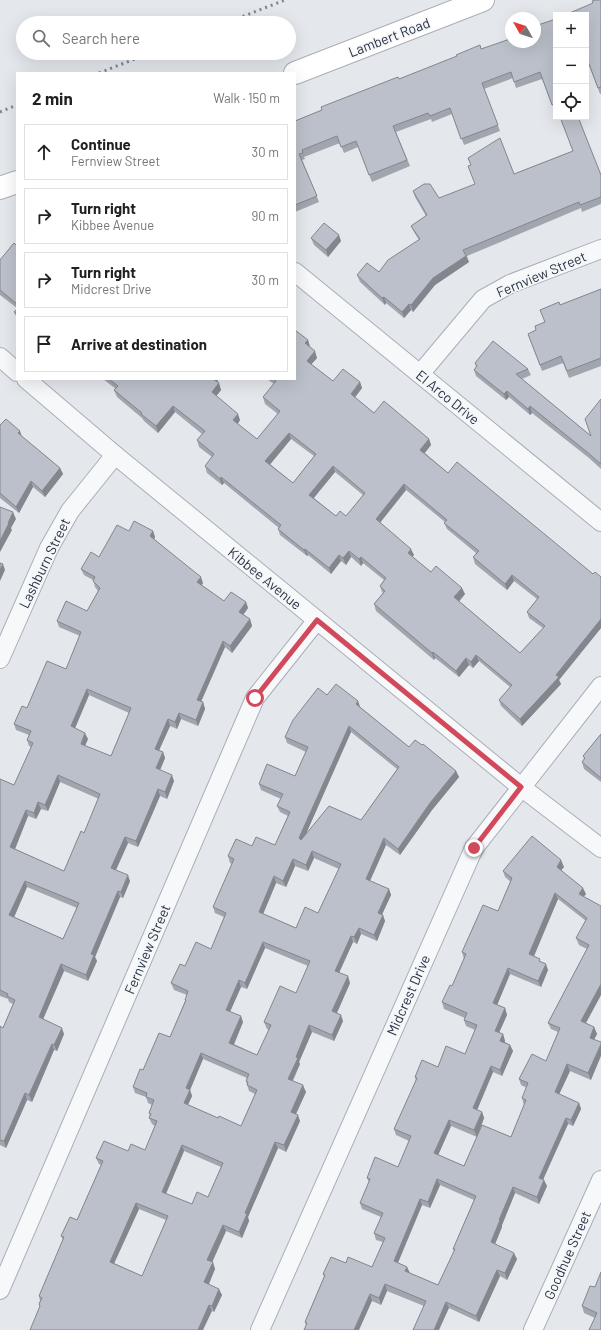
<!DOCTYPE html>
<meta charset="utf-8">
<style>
:root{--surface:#fff;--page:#f2f2f2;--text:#202124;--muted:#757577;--line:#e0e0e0}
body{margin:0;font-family:Barlow,sans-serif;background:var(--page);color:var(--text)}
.controls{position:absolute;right:12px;top:12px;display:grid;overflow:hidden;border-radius:0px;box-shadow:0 4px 16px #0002}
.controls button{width:36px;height:36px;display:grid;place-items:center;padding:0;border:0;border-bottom:1px solid var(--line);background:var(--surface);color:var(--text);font:20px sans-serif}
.compass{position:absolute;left:505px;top:12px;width:36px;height:36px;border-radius:50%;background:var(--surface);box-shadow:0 4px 16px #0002;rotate:309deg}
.stop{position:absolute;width:12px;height:12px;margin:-9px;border:3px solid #d1495b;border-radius:50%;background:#fff}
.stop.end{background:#d1495b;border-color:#fff;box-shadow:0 1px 4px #0008}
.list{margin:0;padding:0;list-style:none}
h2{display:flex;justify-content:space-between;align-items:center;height:52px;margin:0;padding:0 16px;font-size:17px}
h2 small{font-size:13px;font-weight:400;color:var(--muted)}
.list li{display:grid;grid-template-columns:26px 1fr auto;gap:12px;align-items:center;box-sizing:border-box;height:56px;margin:0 8px 8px;padding:0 8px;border:1px solid var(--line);border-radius:0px}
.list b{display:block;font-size:15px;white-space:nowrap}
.list p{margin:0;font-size:13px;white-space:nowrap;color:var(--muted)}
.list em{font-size:13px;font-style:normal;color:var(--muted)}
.icon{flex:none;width:22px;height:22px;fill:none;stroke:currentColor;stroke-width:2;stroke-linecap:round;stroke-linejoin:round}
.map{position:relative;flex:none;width:601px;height:1330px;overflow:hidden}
.search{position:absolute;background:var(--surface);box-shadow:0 4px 16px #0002;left:16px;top:16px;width:280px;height:44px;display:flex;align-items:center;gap:10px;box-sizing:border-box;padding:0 14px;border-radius:22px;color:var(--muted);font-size:15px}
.panel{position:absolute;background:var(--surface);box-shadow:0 4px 16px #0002;left:16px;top:72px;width:280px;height:308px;border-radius:0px}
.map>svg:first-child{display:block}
</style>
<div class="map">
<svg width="601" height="1330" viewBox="0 0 601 1330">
<rect width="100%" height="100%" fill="#e4e7ec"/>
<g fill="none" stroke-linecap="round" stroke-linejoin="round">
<g stroke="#a9aeb7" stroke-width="20">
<g id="street">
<polyline points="295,272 601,522"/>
<polyline points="0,357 17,372"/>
<polyline points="420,374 483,299 510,284 601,249"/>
<polyline points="26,379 115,455 521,787 601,848"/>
<polyline points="0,659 49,548 70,511 115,455"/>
<polyline points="0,1290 255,698 317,620"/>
<polyline points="260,1330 474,848 601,686"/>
<polyline points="533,1330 601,1180"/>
</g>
</g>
<g stroke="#a9aeb7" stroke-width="24">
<g id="secondary">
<polyline points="295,73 483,0"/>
<polyline points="0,188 17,182"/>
</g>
</g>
<use href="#street" stroke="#f7f8fa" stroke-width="18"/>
<use href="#secondary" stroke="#fff" stroke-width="22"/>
<g stroke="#7d8696" stroke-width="3" stroke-dasharray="2 4" stroke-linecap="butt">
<polyline points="226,23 285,0"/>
<polyline points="99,73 150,53"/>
<polyline points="0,112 17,105"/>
</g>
</g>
<g fill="#a1a5ae" fill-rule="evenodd">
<polygon points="601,0 601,94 600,94 586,57"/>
<polygon points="556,19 556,110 555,111 542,79 516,88 513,78 484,89 500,131 464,145 452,114 432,122 431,119 396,132 410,166 372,182 358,147 344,153 340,143 304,157 305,159 302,160 319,202 295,212 295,121 399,79 510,39"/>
<polygon points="573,151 601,175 601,204 582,212 581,208 467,256 469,262 435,285 413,312 411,310 404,318 386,303 385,305 360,282 357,275 379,272 419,240 414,232 411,226 426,216 415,197 413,191 439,198 514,174"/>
<polygon points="311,238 341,241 328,257 314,245"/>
<polygon points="17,246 17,308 0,295 0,260"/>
<polygon points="601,289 601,366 569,378 563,363 542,371 528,334 536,330 560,305"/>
<polygon points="17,309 17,318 14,312"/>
<path d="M 308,340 L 310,347 L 317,358 L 311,364 L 333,381 L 360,382 L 362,388 L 355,397 L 374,413 L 429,439 L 431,445 L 425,453 L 448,473 L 593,574 L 601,577 L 601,628 L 559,680 L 561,684 L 522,726 L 501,706 L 499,700 L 510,687 L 479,661 L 473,668 L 469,665 L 459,677 L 435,658 L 434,660 L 376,611 L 374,604 L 383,593 L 382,592 L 380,586 L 384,580 L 363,563 L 361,566 L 351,557 L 346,565 L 341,561 L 331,574 L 308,555 L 307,556 L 280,535 L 278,529 L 279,528 L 224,483 L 222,485 L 207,473 L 205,466 L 212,457 L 199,447 L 197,440 L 202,434 L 175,412 L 158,433 L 144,421 L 142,418 L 117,397 L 114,390 L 116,389 L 103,379 L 219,379 L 217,382 L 221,390 L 216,396 L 240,420 L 238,424 L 257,439 L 278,414 L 265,404 L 263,397 L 274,384 L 267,379 L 295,379 ZM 291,439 L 314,456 L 293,483 L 270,464 ZM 335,472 L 363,495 L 346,516 L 336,516 L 314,498 ZM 406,490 L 445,522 L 444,523 L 447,529 L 476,553 L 473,557 L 475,564 L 507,590 L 514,581 L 537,599 L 527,612 L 529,618 L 543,628 L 520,653 L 459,601 L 465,594 L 431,572 L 412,557 L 414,555 L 380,523 Z"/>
<polygon points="475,363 528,369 531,375 522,379 591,436 601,399 601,469 589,458 532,413 530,415 509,397 506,400 476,376 474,370 476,367"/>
<polygon points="0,425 22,437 60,468 63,474 45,497 33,487 19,513 0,498"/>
<path d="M 129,531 L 153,531 L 155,537 L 154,539 L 203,583 L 202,585 L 224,601 L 246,602 L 248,608 L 243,615 L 250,619 L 252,626 L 232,653 L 225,647 L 201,702 L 203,702 L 205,709 L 198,726 L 181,719 L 177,729 L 170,726 L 159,750 L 163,752 L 165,758 L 160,770 L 174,781 L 167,799 L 160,796 L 138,847 L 128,843 L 116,870 L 130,881 L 123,898 L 120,897 L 95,957 L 97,961 L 88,981 L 64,971 L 43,1019 L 64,1034 L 57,1051 L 54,1050 L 32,1102 L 27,1100 L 6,1148 L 0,1145 L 0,1026 L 3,1028 L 13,1004 L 9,1002 L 8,999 L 0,996 L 0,779 L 14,785 L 31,747 L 29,746 L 27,740 L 29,735 L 16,730 L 14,724 L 27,708 L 66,669 L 80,636 L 59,627 L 57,621 L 87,611 L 98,591 L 95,587 L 93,580 L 84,575 L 81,569 L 99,557 ZM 89,695 L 129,713 L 111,756 L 85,746 L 88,739 L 75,728 ZM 60,782 L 99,799 L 84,833 L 64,871 L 15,849 L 28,816 L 36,819 L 41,809 L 48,811 ZM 27,887 L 77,908 L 63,939 L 14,917 Z"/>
<path d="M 327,695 L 358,701 L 360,707 L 409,747 L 456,771 L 459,777 L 432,810 L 400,855 L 386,845 L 370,881 L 389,889 L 391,895 L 382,914 L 385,921 L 377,941 L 361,934 L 357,944 L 353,942 L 339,973 L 350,983 L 337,1013 L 343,1021 L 334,1041 L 312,1032 L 299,1062 L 300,1064 L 293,1081 L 306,1092 L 296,1114 L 300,1121 L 286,1152 L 278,1148 L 248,1217 L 249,1221 L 242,1238 L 226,1231 L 212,1262 L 215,1269 L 208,1284 L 222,1295 L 214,1312 L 212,1311 L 40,1307 L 39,1304 L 40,1301 L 39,1296 L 63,1240 L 61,1236 L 77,1220 L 101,1165 L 99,1164 L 96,1158 L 128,1151 L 145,1150 L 155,1126 L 152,1124 L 149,1118 L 150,1117 L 149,1113 L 152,1105 L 148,1103 L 146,1097 L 135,1093 L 133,1087 L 143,1070 L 170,1037 L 185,1001 L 185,1000 L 187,995 L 174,990 L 171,983 L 185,966 L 211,949 L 224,917 L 215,913 L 213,907 L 232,864 L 230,863 L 228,856 L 252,846 L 275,845 L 288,816 L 280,812 L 277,806 L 281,799 L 261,790 L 259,784 L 295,776 L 306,752 L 287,743 L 285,737 ZM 351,732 L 397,769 L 361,820 L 306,834 ZM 314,858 L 339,869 L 318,913 L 296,928 L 263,914 L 276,883 L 286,887 L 295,866 L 308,871 ZM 265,948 L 308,966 L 296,993 L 264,1022 L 267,1029 L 269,1030 L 257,1055 L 234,1044 L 243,1022 L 230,1012 L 241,987 L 247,989 ZM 203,1059 L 247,1078 L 246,1081 L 249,1091 L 255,1094 L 241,1126 L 218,1118 L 188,1105 L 192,1096 L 190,1090 ZM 184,1151 L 221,1167 L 208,1197 L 192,1204 L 166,1194 ZM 139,1209 L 166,1220 L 142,1276 L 114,1263 Z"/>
<polygon points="601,734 601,782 584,769 582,762 584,759 583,756"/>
<path d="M 564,867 L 561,870 L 586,894 L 584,896 L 601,995 L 586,1023 L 594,1027 L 597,1034 L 594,1039 L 591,1080 L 570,1071 L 559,1094 L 579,1103 L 581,1109 L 573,1126 L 568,1124 L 543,1180 L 547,1186 L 539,1204 L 515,1193 L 502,1225 L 502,1227 L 495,1244 L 517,1259 L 507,1280 L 500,1276 L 479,1322 L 449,1308 L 424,1306 L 387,1291 L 381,1305 L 372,1301 L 306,1326 L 305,1322 L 324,1277 L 323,1274 L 346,1263 L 372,1267 L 383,1242 L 376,1240 L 374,1233 L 381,1217 L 362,1209 L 360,1203 L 369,1182 L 367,1178 L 398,1167 L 409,1141 L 396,1135 L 394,1129 L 416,1081 L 415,1077 L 465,1054 L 475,1030 L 466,1026 L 464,1020 L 465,1018 L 444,1009 L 442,1002 L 452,986 L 464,959 L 462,952 L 498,911 L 511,882 L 505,877 L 503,871 ZM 558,899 L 586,921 L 576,938 L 579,945 L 587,949 L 548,1023 L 551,1029 L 558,1032 L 546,1061 L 519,1079 L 521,1085 L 527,1088 L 522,1098 L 524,1105 L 511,1137 L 478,1134 L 484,1118 L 482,1112 L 477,1110 L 493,1072 L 502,1076 L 513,1051 L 510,1045 L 505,1042 L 505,1041 L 503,1034 L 499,1033 L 507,1015 L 505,1008 L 497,1005 L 510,974 L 541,987 L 548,970 L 541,962 L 533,956 ZM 451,1126 L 477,1137 L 464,1166 L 438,1155 ZM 440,1185 L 474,1200 L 453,1249 L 454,1251 L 438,1285 L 409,1273 L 407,1267 L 398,1263 L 422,1205 L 430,1208 Z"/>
<polygon points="595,1287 601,1330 595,1318 584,1313 582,1306"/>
</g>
<g fill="#83868d">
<polygon points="339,235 341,241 328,257 326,250"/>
<polygon points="466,256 469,262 435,285 413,312 411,305 433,278"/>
<polygon points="384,297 386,303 385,305 382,298"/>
<polygon points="409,304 411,310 404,318 402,312"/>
<polygon points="308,340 310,347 308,350 305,343"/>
<polygon points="315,351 317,358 309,367 307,361"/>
<polygon points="212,379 219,379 214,384"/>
<polygon points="360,382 362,388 353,400 351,394"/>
<polygon points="219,383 221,390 214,399 212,392"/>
<polygon points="507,391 509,397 506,400 504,394"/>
<polygon points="173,406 175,412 158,433 156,426"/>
<polygon points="530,406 532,413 530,415 528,409"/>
<polygon points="238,414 240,420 236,426 233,420"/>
<polygon points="20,431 22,437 18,433"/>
<polygon points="289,433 291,439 268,467 265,461"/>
<polygon points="429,439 431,445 422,456 420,450"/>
<polygon points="333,466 335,472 311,501 309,495"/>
<polygon points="60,468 63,474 45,497 42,491"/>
<polygon points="221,477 224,483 222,485 220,479"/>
<polygon points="31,481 33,487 19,513 16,507"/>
<polygon points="404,484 406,490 378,525 376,519"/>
<polygon points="13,512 16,519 11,528 12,530 0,552 0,541 8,523"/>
<polygon points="153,531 155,537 153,542 150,536"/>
<polygon points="305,549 308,555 307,556 304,550"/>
<polygon points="411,549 414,555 410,559 408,553"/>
<polygon points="349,551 351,557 346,565 343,558"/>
<polygon points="339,555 341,561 331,574 329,568"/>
<polygon points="361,557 363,563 361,566 359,559"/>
<polygon points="3,564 5,570 0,581 0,570"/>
<polygon points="512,575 514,581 507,590 505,584"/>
<polygon points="201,577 203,583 199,588 197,582"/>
<polygon points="462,588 465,594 457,604 454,597"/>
<polygon points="246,602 248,608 241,618 239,612"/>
<polygon points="250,619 252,626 232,653 230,646"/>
<polygon points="601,619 601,628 559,680 561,684 522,726 520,719"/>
<polygon points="223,641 225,647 199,706 197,700"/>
<polygon points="433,652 435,658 434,660 432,653"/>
<polygon points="476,655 479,661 473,668 471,662"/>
<polygon points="466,658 469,665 459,677 456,671"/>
<polygon points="87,689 89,695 73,733 71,726"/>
<polygon points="358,701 360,707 356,704"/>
<polygon points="203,702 205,709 198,726 196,720"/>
<polygon points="179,713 181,719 177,729 175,722"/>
<polygon points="168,719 170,726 157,755 155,749"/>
<polygon points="349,726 351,732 301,845 299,838"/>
<polygon points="85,733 88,739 83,750 81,744"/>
<polygon points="163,752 165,758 158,775 156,768"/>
<polygon points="456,771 459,777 432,810 400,855 398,849 430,803"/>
<polygon points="58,775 60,782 48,811 45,805"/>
<polygon points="172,775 174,781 167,799 165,792"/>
<polygon points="158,789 160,796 138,847 136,841"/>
<polygon points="38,802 41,809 36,819 34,813"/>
<polygon points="26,810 28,816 13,854 10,847"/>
<polygon points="125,837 128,843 114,874 111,868"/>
<polygon points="384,838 386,845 368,885 366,879"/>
<polygon points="312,851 314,858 308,871 306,865"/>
<polygon points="293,859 295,866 286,887 283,881"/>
<polygon points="561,860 564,867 559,873 557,867"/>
<polygon points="128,875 130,881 123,898 121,892"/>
<polygon points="274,876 276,883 261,919 259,912"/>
<polygon points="25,881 27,887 12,922 9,915"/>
<polygon points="583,888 586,894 581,900 579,894"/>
<polygon points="389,889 391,895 380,919 378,913"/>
<polygon points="118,891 120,897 95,957 97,961 88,981 86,975 91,954"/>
<polygon points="555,893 558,899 532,961 529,954"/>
<polygon points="383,915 385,921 377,941 374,935"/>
<polygon points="359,928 361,934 357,944 354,937"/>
<polygon points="351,936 353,942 337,977 335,971"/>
<polygon points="263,942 265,948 247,989 245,983"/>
<polygon points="61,964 64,971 41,1024 39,1017"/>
<polygon points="546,964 548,970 541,987 538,981"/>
<polygon points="508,968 510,974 495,1010 493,1003"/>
<polygon points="348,976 350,983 335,1017 332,1011"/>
<polygon points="239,980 241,987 228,1016 226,1010"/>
<polygon points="601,984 601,995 583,1028 581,1021"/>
<polygon points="505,1008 507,1015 497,1037 495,1031"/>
<polygon points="341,1015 343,1021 334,1041 332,1035"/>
<polygon points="241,1016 243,1022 232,1049 229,1043"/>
<polygon points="309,1025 312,1032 299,1062 300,1064 290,1085 288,1079 296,1057"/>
<polygon points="594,1027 597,1034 592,1044 590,1038"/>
<polygon points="62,1028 64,1034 57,1051 54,1045"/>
<polygon points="503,1034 505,1041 503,1047 500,1041"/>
<polygon points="52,1044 54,1050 32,1102 29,1095"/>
<polygon points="601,1044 601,1056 591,1080 588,1073"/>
<polygon points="510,1045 513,1051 502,1076 500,1070"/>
<polygon points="201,1053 203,1059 190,1090 192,1096 186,1109 184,1103 186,1088"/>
<polygon points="567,1064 570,1071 557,1099 555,1092"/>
<polygon points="491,1066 493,1072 475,1115 473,1108"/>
<polygon points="303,1085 306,1092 294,1118 291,1112"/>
<polygon points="25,1093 27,1100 6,1148 4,1141"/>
<polygon points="579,1103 581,1109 573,1126 571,1120"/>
<polygon points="482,1112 484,1118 477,1137 474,1130"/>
<polygon points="298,1115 300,1121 286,1152 284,1145"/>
<polygon points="566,1118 568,1124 541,1184 539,1178"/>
<polygon points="449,1120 451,1126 436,1160 434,1153"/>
<polygon points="275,1142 278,1148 248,1217 249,1221 242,1238 239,1232 245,1213"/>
<polygon points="182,1145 184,1151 164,1198 162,1192"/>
<polygon points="437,1179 440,1185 430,1208 428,1202"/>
<polygon points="544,1180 547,1186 539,1204 537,1197"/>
<polygon points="513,1187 515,1193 502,1225 502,1227 493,1249 491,1242 499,1220"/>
<polygon points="420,1199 422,1205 396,1267 394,1261"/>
<polygon points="136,1203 139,1209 112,1268 110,1262"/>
<polygon points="223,1225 226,1231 210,1267 207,1260"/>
<polygon points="514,1253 517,1259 507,1280 505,1273"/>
<polygon points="213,1262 215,1269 207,1289 204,1282"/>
<polygon points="407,1267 410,1273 405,1271"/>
<polygon points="497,1270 500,1276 479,1322 476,1316"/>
<polygon points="385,1284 387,1291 381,1305 379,1298"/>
<polygon points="219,1289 222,1295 214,1312 212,1306"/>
<polygon points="370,1294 372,1301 359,1330 354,1330"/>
<polygon points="446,1302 449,1308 439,1330 434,1330"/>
<polygon points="209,1305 212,1311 203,1330 198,1330"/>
</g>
<g fill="#bbc0ca" stroke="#83868d" fill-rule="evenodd">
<polygon points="596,0 601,0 601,87 598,88 586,56 586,15 565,15 593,3 592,1"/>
<polygon points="556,19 556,56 554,57 556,63 556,106 555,103 552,105 540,72 514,82 511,72 482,83 498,125 461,139 450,108 430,116 428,113 393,126 407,160 369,175 356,141 341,147 337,136 302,150 303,153 299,154 317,196 295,205 295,121 322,110 321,107 398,77 399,79 457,56 456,55 480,45 481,49 510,39 509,36 511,35 511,42 535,42 535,26"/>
<polygon points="560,117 578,117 601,175 601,197 580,205 579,202 463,250 466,256 433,278 411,305 409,304 402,312 384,297 382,298 357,275 367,263 379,272 388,260 420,239 411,226 427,215 413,191 424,184 430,184 439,198 475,184 468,166 471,165 468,158 500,138 514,174 573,151"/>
<polygon points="324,223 339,235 326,250 311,238"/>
<polygon points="14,243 17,246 17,304 0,290 0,260"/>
<polygon points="601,289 601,358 567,371 561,356 540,365 528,334 536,330 535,326 545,322 540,310 559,302 560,305"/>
<polygon points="17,309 17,314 14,312"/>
<path d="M 295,330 L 308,340 L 305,343 L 315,351 L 307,361 L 333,381 L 343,369 L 360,382 L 351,394 L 374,413 L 384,401 L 429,439 L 420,450 L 448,473 L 457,462 L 593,574 L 595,572 L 601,577 L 601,619 L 556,675 L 559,677 L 520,719 L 499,700 L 512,685 L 476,655 L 471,662 L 466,658 L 456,671 L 433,652 L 432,653 L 374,604 L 385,591 L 380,586 L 386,578 L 361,557 L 359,559 L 349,551 L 343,558 L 339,555 L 329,568 L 305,549 L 304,550 L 278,529 L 281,525 L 221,477 L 220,479 L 205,466 L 214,454 L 197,440 L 205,431 L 173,406 L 156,426 L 141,414 L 142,413 L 114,390 L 118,386 L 109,379 L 213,379 L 219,383 L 212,392 L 238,414 L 233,420 L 257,439 L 280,411 L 263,397 L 276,381 L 273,379 L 295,379 ZM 289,433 L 316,454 L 293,483 L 265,461 ZM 333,466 L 365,493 L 346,516 L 340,511 L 336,516 L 309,495 ZM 404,484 L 447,520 L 444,523 L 479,551 L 473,557 L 505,584 L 512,575 L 539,597 L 527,612 L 545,626 L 520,653 L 454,597 L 462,588 L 436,566 L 431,572 L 408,553 L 411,549 L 376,519 Z"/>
<polygon points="493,341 528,369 516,374 591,436 585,419 601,399 601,464 587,452 530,406 528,409 507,391 504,394 474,370 477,366 475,363"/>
<polygon points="6,419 20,431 18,433 60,468 42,491 31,481 16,507 0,493 0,425"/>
<polygon points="0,507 13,512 8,523 9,523 0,541"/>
<path d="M 134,521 L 153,531 L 150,536 L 201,577 L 197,582 L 224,601 L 231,592 L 246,602 L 239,612 L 250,619 L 230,646 L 223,641 L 197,700 L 203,702 L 196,720 L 179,713 L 175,722 L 168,719 L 155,749 L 163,752 L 156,768 L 172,775 L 165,792 L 158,789 L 136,841 L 125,837 L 111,868 L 128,875 L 121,892 L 118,891 L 91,954 L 94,955 L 86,975 L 61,964 L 39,1017 L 62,1028 L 54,1045 L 52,1044 L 29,1095 L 25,1093 L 4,1141 L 0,1140 L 0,1026 L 3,1028 L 15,1000 L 7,996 L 8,994 L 0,990 L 0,779 L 14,785 L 33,743 L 27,740 L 31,731 L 14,724 L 22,706 L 27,708 L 47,661 L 66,669 L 81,632 L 57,621 L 66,601 L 87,611 L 100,588 L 93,581 L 95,577 L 81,569 L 91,552 L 99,557 L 117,525 L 129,531 ZM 87,689 L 131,708 L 111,756 L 81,744 L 85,733 L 71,726 ZM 58,775 L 100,794 L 84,833 L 81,831 L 64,871 L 10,847 L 26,810 L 34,813 L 38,802 L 45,805 ZM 25,881 L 79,903 L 63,939 L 9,915 Z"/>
<polygon points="0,563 3,564 0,570"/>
<path d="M 336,684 L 358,701 L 356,704 L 409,747 L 415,740 L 422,745 L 423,744 L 456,771 L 430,803 L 398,849 L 384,838 L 366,879 L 389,889 L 378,913 L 383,915 L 374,935 L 359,928 L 354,937 L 351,936 L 335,971 L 348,976 L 332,1011 L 341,1015 L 332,1035 L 309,1025 L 296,1057 L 298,1058 L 288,1079 L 303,1085 L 291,1112 L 298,1115 L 284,1145 L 275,1142 L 245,1213 L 247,1214 L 239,1232 L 223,1225 L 207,1260 L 213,1262 L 204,1282 L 219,1289 L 212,1306 L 209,1305 L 198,1330 L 30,1330 L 40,1306 L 39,1304 L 42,1298 L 39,1296 L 64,1237 L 61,1236 L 70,1217 L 77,1220 L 103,1161 L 96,1158 L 104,1141 L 128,1151 L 131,1144 L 145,1150 L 157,1121 L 149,1118 L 151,1114 L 149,1113 L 154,1100 L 146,1097 L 147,1093 L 133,1087 L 140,1069 L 143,1070 L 159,1033 L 170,1037 L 186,1000 L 185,1000 L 188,991 L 171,983 L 180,964 L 185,966 L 196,942 L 211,949 L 226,913 L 213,907 L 234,859 L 228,856 L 236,839 L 252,846 L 256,837 L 275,845 L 290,812 L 277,806 L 283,794 L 259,784 L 267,764 L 295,776 L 308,747 L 285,737 L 293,720 L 318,688 L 327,695 ZM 349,726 L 399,767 L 361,820 L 329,806 L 301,840 L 299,838 ZM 312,851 L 341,864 L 318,913 L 305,907 L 296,928 L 259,912 L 274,876 L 283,881 L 293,859 L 306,865 ZM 263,942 L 310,961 L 296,993 L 280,986 L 264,1022 L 271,1025 L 257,1055 L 229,1043 L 241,1016 L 226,1010 L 239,980 L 245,983 ZM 201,1053 L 249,1074 L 246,1081 L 248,1082 L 247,1085 L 257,1090 L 241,1126 L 219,1116 L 218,1118 L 184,1103 L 190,1090 L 186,1088 ZM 182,1145 L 223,1163 L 208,1197 L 197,1192 L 192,1204 L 162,1192 ZM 136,1203 L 168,1216 L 142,1276 L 110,1262 Z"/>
<polygon points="601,734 601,778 582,762 585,758 583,756"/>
<path d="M 532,836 L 561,860 L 557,867 L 583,888 L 579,894 L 601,906 L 601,984 L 581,1021 L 594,1027 L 590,1038 L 601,1042 L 601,1044 L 588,1073 L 567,1064 L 555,1092 L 579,1103 L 571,1120 L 566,1118 L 539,1178 L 544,1180 L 537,1197 L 513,1187 L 499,1220 L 500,1220 L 491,1242 L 514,1253 L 505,1273 L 497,1270 L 476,1316 L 446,1302 L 434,1330 L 413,1330 L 426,1301 L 385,1284 L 379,1298 L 370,1294 L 354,1330 L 304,1330 L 307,1323 L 305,1322 L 325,1275 L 323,1274 L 331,1257 L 346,1263 L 348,1257 L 372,1267 L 385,1238 L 374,1233 L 383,1213 L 360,1203 L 370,1179 L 367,1178 L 375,1157 L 398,1167 L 411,1136 L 394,1129 L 417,1078 L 415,1077 L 422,1060 L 438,1067 L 446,1046 L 465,1054 L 477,1025 L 464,1020 L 467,1013 L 442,1002 L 450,985 L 452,986 L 466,954 L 462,952 L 483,905 L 498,911 L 512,878 L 503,871 ZM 555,893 L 587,918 L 576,938 L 589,945 L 548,1023 L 560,1028 L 546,1061 L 532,1054 L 519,1079 L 528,1083 L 522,1098 L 526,1100 L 511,1137 L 482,1125 L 464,1166 L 434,1153 L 449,1120 L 474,1130 L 482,1112 L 473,1108 L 491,1066 L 500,1070 L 510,1045 L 500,1041 L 503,1034 L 495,1031 L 505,1008 L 493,1003 L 508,968 L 538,981 L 546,964 L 539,961 L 540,959 L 529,954 ZM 437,1179 L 476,1196 L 453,1249 L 455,1249 L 438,1285 L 405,1271 L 407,1267 L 394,1261 L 420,1199 L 428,1202 Z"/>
<polygon points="601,1272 601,1330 589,1330 597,1313 582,1306 590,1286 595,1287"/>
</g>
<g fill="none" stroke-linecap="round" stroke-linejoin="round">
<polyline stroke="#d1495b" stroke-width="5" points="255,698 317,620 521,787 474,848"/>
</g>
<g text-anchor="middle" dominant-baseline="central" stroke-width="3" stroke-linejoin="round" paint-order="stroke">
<g font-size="14" fill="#2b3445" stroke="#f4f6f9">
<text transform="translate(389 37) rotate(-21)">Lambert Road</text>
<text transform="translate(541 274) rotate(-23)">Fernview Street</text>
<text transform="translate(448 397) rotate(39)">El Arco Drive</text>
<text transform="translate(44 563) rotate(-64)">Lashburn Street</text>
<text transform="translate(265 578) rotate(39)">Kibbee Avenue</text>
<text transform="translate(147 949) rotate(-67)">Fernview Street</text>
<text transform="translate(408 995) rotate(-66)">Midcrest Drive</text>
<text transform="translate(567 1255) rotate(-66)">Goodhue Street</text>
</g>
</g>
</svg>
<div class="controls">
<button>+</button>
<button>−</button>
<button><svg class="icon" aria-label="locate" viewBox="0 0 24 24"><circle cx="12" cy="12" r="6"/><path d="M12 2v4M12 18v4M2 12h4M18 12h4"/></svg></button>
</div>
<svg class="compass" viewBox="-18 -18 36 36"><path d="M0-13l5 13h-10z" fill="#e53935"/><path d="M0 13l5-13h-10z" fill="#757577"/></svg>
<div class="stop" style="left:255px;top:698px"></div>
<div class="stop end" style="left:474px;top:848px"></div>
<div class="search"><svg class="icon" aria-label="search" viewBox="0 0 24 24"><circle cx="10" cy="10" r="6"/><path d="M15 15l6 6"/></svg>Search here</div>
<section class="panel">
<h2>2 min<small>Walk · 150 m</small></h2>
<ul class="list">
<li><svg class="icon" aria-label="ahead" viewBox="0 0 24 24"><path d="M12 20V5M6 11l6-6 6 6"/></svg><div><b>Continue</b><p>Fernview Street</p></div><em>30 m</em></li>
<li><svg class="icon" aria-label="right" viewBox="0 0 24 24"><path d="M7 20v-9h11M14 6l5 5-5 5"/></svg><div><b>Turn right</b><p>Kibbee Avenue</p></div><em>90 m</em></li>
<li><svg class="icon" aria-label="right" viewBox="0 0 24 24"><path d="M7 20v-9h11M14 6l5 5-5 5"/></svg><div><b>Turn right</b><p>Midcrest Drive</p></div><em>30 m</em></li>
<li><svg class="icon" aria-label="arrive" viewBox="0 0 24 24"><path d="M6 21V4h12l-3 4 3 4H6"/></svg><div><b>Arrive at destination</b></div></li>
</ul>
</section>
</div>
